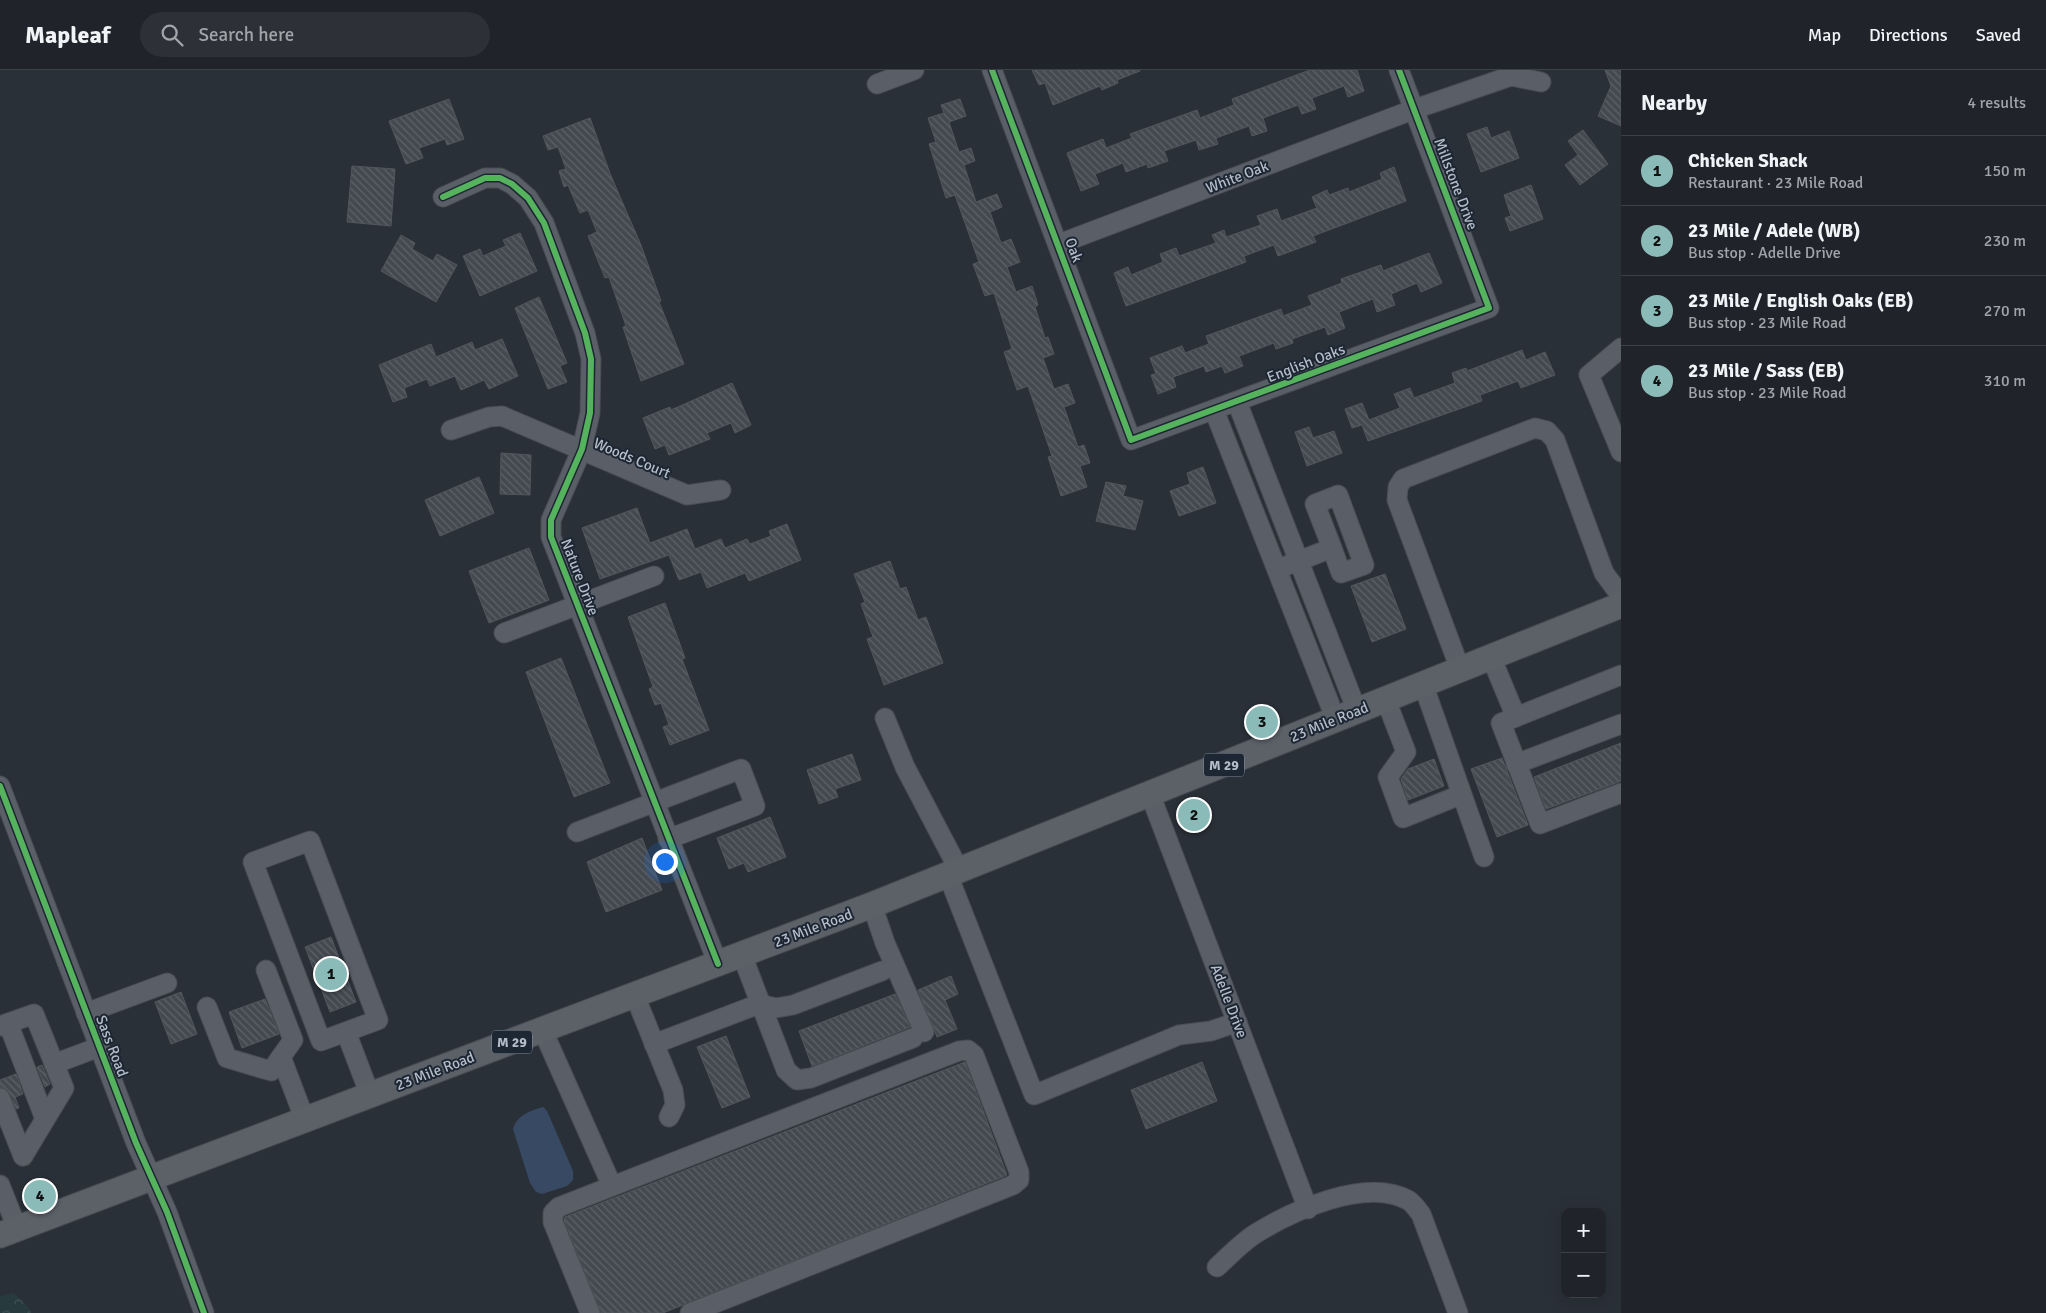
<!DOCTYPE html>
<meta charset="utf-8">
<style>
:root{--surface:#20242a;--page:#2d3036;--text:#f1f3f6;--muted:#a2a4a8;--line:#3d4147;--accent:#8bbbb9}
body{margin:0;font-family:Signika,sans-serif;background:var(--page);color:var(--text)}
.controls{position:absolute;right:15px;bottom:15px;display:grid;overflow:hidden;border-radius:10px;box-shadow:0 5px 20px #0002}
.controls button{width:45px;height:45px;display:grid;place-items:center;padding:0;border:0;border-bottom:1px solid var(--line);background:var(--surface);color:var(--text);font:25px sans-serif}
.you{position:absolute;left:664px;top:791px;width:18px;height:18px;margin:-12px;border:4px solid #fff;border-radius:50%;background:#1a73e8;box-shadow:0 0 0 8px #1a73e833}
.badge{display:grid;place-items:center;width:32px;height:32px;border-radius:50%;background:var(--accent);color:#111;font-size:16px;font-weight:700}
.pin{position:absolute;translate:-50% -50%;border:2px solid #fff;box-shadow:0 1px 5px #0006}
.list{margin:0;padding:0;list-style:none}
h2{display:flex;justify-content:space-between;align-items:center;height:65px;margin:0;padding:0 20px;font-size:21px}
h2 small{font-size:16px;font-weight:400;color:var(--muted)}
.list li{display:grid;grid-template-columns:32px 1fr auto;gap:15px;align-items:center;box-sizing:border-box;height:70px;padding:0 20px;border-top:1px solid var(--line)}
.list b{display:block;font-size:19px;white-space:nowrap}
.list p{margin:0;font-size:16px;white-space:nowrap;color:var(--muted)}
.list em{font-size:16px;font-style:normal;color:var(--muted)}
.icon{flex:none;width:28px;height:28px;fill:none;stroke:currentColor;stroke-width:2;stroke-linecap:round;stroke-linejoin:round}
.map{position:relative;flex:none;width:1621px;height:1243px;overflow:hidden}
header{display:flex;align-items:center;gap:30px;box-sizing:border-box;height:70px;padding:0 25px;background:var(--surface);border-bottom:1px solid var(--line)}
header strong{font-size:24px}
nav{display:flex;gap:28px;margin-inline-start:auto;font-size:18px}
.search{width:350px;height:45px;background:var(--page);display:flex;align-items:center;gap:12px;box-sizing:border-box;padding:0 18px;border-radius:28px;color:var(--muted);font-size:19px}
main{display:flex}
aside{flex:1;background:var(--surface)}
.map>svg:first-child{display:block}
</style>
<header>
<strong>Mapleaf</strong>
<div class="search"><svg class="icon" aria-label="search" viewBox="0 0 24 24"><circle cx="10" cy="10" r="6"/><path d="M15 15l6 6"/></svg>Search here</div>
<nav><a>Map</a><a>Directions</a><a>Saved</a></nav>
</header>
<main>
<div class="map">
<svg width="1621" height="1243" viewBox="0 0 1621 1243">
<defs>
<pattern id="forest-crowns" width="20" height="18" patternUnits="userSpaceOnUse" patternTransform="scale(1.25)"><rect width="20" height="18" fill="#273a3e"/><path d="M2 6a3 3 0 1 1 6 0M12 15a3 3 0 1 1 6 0" fill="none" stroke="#445559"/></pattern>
<pattern id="building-back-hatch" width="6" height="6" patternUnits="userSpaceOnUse" patternTransform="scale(1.25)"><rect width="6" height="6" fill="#444950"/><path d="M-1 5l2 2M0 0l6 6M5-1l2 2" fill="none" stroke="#5d6168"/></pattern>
</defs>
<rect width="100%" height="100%" fill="#2a3038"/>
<polygon fill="url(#forest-crowns)" points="14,1223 29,1238 31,1243 0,1243 0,1226"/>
<path fill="#384963" d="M 543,1037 L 547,1041 L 573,1101 L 573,1110 L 567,1116 L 542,1124 L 536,1122 L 530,1113 L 513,1059 C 517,1045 530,1041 543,1037 Z"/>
<g fill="url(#building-back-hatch)" stroke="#52575f">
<polygon points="1032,0 1140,0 1140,1 1117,10 1118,13 1102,20 1100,16 1053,35 1045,13 1039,15"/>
<polygon points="1310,0 1357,0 1364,21 1348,27 1344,16 1312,28 1316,39 1302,44 1298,35 1263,48 1267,61 1252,66 1249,56 1216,68 1218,74 1199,80 1196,70 1164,81 1168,91 1148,98 1147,94 1126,102 1123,93 1095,104 1099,114 1081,121 1067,83 1103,69 1106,78 1132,68 1130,64 1197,40 1200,48 1234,35 1232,29"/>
<polygon points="1605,0 1621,0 1621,56 1598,46 1611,16"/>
<polygon points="449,29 464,69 447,75 445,69 419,78 423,88 406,94 389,51"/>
<polygon points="960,29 966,46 949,52 959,82 971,78 975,91 964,95 976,132 997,124 1002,137 990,142 1001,173 1011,169 1020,192 1007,197 1016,222 1032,216 1038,235 1035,237 1045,268 1048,267 1054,284 1043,288 1054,319 1068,314 1075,333 1064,337 1078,377 1084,375 1090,393 1080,396 1087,417 1061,426 1048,387 1052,386 1028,316 1017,320 1004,282 1012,279 994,223 985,226 973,194 979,192 955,125 946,128 929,74 936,72 928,48 944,43 941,35"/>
<polygon points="590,48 611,106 641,175 661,231 659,232 684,294 641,311 623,257 626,256 609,207 605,208 588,166 597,162 588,140 580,143 568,115 564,117 559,101 566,99 558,77 548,80 543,66"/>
<polygon points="1487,57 1491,68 1509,61 1519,88 1481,102 1467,64"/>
<polygon points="1583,60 1608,94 1580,115 1565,95 1578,85 1568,71"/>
<polygon points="352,96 395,99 391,156 347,152"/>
<polygon points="1394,97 1406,131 1313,166 1316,172 1278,186 1274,175 1244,186 1246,192 1126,236 1114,203 1128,197 1131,205 1163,192 1160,184 1176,178 1179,186 1216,173 1212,165 1224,160 1226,167 1261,155 1257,146 1277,139 1281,151 1317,138 1312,127 1327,120 1329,125 1348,118 1349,122 1382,109 1380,103"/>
<polygon points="1531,115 1543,149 1510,161 1505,148 1511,146 1504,125"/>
<polygon points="520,163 537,201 480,226 463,186 480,179 483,186 506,176 503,170"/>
<polygon points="401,165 415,173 412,179 433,191 437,184 457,195 436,232 381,201"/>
<polygon points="1429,183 1442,213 1421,222 1417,213 1391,224 1395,235 1377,242 1373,229 1339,242 1345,258 1328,265 1325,257 1292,269 1293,273 1276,279 1274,273 1239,286 1243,296 1225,303 1222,296 1206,302 1204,296 1173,307 1176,317 1158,324 1151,305 1156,304 1150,288 1182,276 1185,283 1209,274 1206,266 1281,239 1283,246 1312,235 1308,226 1342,213 1341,209 1381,195 1383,201"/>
<polygon points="539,227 567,293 560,296 567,312 548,319 515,238"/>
<polygon points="502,269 518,306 489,319 484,310 461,320 455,306 430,316 427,309 404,318 407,327 393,332 379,295 431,274 436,287 472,272 475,280"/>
<polygon points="1522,280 1526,290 1545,282 1555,305 1521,318 1518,311 1480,325 1482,331 1368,371 1362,355 1352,358 1345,339 1362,333 1369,350 1400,338 1394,324 1410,318 1414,328 1455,313 1452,303 1466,298 1467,301"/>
<polygon points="732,313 751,355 735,363 731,353 707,363 710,369 669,385 665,375 655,379 643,348 670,337 671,340"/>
<polygon points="1309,357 1313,368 1334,361 1342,383 1307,396 1295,362"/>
<polygon points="501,383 531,385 530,425 500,424"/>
<polygon points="1203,397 1216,433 1179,446 1170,421 1190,414 1187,403"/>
<polygon points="479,407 494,443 440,466 425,430"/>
<polygon points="1106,412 1126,416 1123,426 1143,431 1135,460 1096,451"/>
<polygon points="637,438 650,473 687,459 695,479 721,469 725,478 747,469 750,474 771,466 769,461 787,454 801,490 749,511 745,503 707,518 701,502 679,510 669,485 600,509 582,458"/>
<polygon points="529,478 549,530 489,553 469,501"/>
<polygon points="890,491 900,519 906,517 918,550 926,547 943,593 884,615 867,569 873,567 861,534 865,532 854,504"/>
<polygon points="1385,504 1406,559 1372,572 1351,516"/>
<polygon points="665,533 685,588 682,589 709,660 670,675 663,657 669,655 661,633 655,635 649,619 653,617 628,547"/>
<polygon points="561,588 610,713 574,727 526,602"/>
<polygon points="1621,673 1621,711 1546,739 1534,707"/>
<polygon points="852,684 861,710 835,719 838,727 819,734 807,700"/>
<polygon points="1502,688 1528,755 1497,767 1471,699"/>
<polygon points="1434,689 1444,716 1408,730 1401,709 1408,699"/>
<polygon points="770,747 786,787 748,802 744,793 729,799 717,768"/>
<polygon points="642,768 662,820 606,842 587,792"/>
<polygon points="331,867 356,932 330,942 305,877"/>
<polygon points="951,906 958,924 945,930 957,959 937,967 918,920"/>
<polygon points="181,922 197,964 171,974 155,932"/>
<polygon points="895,924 910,957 812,996 799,961"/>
<polygon points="265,929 279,964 242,978 229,942"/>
<polygon points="726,966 750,1027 722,1038 697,977"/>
<polygon points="965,992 1007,1105 663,1243 601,1243 564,1150 565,1147"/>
<polygon points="1202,992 1217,1031 1146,1059 1131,1020"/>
<polygon points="42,995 50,1014 45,1017 37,997"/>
<polygon points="16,1004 23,1024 15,1027 19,1038 16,1039 7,1020 0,1017 0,1010"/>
</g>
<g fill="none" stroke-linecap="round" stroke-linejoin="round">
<g stroke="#484c53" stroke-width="21">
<g id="minor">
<polyline points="992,0 1131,370 1489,238 1399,0"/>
<polyline points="877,14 914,0"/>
<polyline points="443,127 485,108 500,108 512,114 528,128 544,153 585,263 591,289 590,343 582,379 551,450 551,467 718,894"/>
<polyline points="1059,174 1415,39 1511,6 1541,12"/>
<polyline points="1621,278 1589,305 1621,382"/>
<polyline points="1237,332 1357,641"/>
<polyline points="1214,340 1336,650"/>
<polyline points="451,360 489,347 502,346 687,425 721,420"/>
<polyline points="1288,495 1332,478 1341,503 1364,495 1338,425 1315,434 1332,478"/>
<polyline points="504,563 654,506"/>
<polyline points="1491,587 1516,647"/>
<polyline points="1460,599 1397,430 1398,417 1403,409 1535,358 1547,361 1555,370 1604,503 1621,526"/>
<polyline points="1621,605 1501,653 1540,754 1621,723"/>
<polyline points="1423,614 1484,787"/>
<polyline points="1386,630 1406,682 1388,707 1403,748 1460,725"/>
<polyline points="885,648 905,697 959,800"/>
<polyline points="1516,694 1621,654"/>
<polyline points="0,716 136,1073 167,1142 204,1243"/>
<polyline points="1150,724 1308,1139"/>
<polyline points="577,762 741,699 755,736 668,769"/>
<polygon points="310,771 378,950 321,971 253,792"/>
<polyline points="948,805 1034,1025 1179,965 1211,961 1237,952"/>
<polyline points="872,835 885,873 924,962"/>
<polyline points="742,885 786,1000 797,1010 811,1008 913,968"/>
<polyline points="635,926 673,1020 675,1035 669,1047"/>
<polyline points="207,937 227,988 271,1001 293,970 266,900"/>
<polyline points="86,943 167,913"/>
<polyline points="8,953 45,1049"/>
<polyline points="0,956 34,944 64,1018 23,1086"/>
<polyline points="543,961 612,1116"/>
<polyline points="346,962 370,1025"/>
<polyline points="654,974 759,934 776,938 793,935 882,901"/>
<polyline points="281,987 305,1050"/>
<polyline points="54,994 99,977"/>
<polyline points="0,1028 23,1086"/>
<polyline points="0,1115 17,1158"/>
<path d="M 1217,1197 C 1229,1186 1241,1173 1255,1164 C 1292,1141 1365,1107 1408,1130 C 1413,1133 1417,1139 1421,1144 L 1458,1243"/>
<polyline points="590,1243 553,1152 553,1143 559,1137 959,981 968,980 974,985 1019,1102 1019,1110 1013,1115 690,1243"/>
</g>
</g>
<g stroke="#484c55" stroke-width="27">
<polyline id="major" points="0,1165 872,835 1621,535"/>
</g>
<use href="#minor" stroke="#5a5e66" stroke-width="19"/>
<use href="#major" stroke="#5c6168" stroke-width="25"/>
<g stroke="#1d2633" stroke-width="9">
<g id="cycleway">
<polyline points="992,0 1131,370 1489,238 1399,0"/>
<polyline points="443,127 485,108 500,108 512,114 528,128 544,153 585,263 591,289 590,343 582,379 551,450 551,467 718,894"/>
<polyline points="0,716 136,1073 167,1142 204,1243"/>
</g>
</g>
<use href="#cycleway" stroke="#56b35d" stroke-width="6"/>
</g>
<g text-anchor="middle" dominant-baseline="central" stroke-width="4" stroke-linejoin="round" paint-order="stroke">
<g fill="#1d2633" stroke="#878f9c" stroke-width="1">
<rect x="1204" y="683.5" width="40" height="23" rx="4"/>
<rect x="492" y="960.5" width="40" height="23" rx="4"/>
</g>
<g font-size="14" font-weight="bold" fill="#b4bcc9">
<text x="1224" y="695">M 29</text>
<text x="512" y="972">M 29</text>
</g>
<g font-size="15" fill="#b4bcc9" stroke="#1d2633">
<text transform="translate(1237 107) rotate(-21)">White Oak</text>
<text transform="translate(1456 114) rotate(69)">Millstone Drive</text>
<text transform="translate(1074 180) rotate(70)">Oak</text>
<text transform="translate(1306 293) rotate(-21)">English Oaks</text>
<text transform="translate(632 388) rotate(23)">Woods Court</text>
<text transform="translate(580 507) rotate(69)">Nature Drive</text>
<text transform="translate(1329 652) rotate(-22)">23 Mile Road</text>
<text transform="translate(813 858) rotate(-21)">23 Mile Road</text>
<text transform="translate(1229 931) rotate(69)">Adelle Drive</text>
<text transform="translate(112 976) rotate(69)">Sass Road</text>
<text transform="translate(435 1001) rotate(-21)">23 Mile Road</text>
</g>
</g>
</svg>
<div class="controls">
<button>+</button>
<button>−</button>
</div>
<div class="you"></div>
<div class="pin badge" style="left:331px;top:904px">1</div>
<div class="pin badge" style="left:1194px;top:745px">2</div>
<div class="pin badge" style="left:1262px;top:652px">3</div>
<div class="pin badge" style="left:40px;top:1126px">4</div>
</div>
<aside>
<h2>Nearby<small>4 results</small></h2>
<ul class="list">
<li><span class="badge">1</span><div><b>Chicken Shack</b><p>Restaurant · 23 Mile Road</p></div><em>150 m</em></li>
<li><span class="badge">2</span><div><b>23 Mile / Adele (WB)</b><p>Bus stop · Adelle Drive</p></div><em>230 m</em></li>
<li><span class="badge">3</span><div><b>23 Mile / English Oaks (EB)</b><p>Bus stop · 23 Mile Road</p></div><em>270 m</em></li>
<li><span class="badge">4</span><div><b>23 Mile / Sass (EB)</b><p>Bus stop · 23 Mile Road</p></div><em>310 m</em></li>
</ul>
</aside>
</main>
